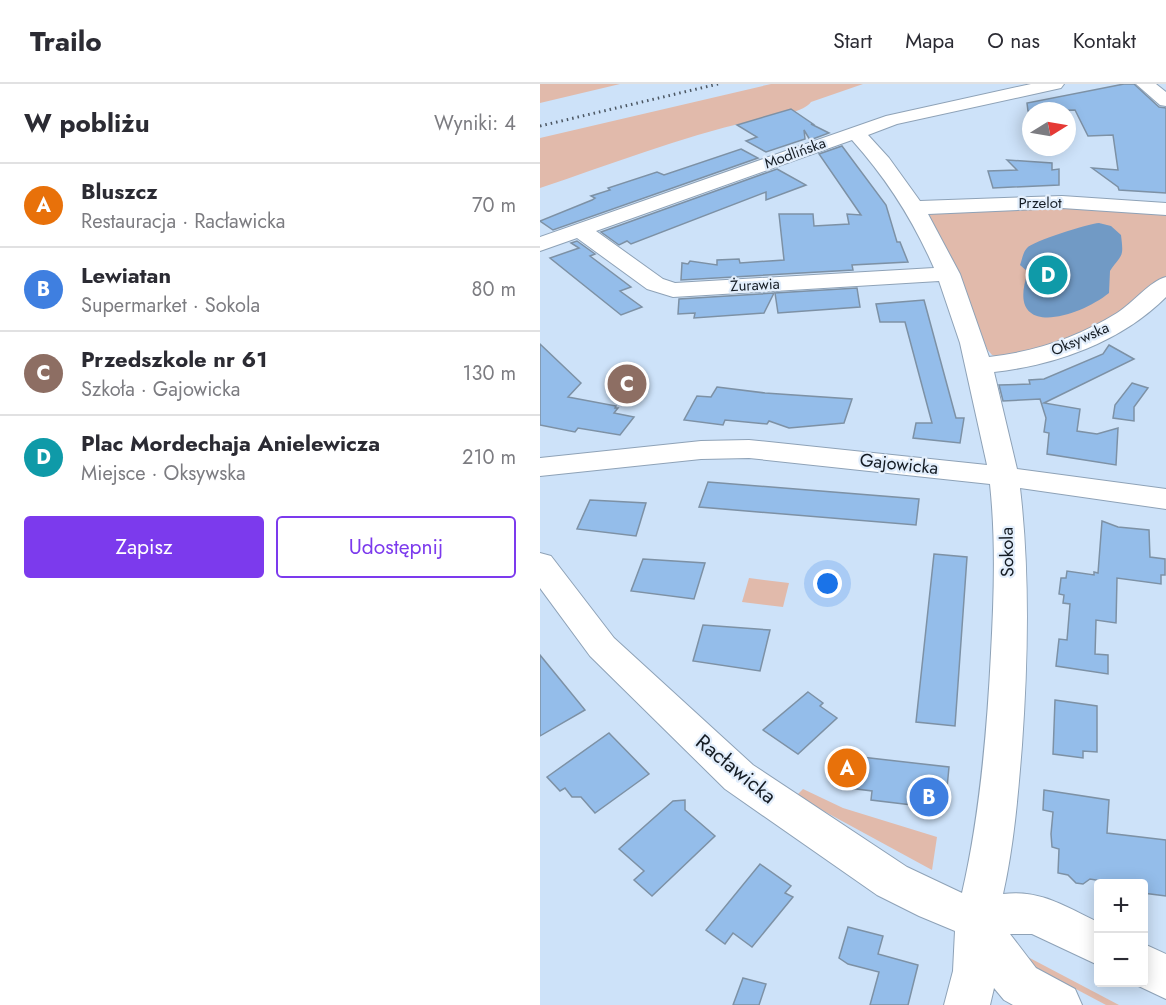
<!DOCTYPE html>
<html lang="pl">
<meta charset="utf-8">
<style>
:root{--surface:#fff;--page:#f2f2f3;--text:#2b2b33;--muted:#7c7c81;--line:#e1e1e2;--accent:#7c3aed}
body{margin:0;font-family:Jost,sans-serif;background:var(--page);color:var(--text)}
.controls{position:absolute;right:18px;bottom:18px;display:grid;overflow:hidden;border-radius:6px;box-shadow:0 3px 15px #0003}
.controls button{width:54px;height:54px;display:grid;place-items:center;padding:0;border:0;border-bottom:2px solid var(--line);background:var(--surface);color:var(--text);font:30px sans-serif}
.compass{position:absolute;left:482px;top:18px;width:54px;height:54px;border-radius:50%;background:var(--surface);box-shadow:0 3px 15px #0003;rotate:79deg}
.you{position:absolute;left:288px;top:500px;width:21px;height:21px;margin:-15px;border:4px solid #fff;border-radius:50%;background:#1a73e8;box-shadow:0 0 0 9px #1a73e833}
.badge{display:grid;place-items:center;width:39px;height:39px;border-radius:50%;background:var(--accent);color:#fff;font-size:20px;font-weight:700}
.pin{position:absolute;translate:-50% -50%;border:3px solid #fff;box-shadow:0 2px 6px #0006}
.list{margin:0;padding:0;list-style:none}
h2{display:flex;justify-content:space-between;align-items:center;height:78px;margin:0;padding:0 24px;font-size:26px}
h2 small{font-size:20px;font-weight:400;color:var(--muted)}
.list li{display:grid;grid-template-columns:39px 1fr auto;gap:18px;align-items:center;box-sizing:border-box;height:84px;padding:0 24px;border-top:2px solid var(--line)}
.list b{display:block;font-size:22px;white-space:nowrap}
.list p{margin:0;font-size:20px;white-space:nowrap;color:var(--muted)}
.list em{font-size:20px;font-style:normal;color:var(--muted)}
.actions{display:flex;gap:12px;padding:18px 24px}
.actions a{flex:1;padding:14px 0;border:2px solid var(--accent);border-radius:6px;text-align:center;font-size:21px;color:var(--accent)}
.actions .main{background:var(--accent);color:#fff}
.map{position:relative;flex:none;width:626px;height:921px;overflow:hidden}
header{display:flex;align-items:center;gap:36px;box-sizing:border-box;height:84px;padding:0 30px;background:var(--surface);border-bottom:2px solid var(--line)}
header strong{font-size:28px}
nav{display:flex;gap:33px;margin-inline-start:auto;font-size:21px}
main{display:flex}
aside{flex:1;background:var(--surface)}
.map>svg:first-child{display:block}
</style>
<header>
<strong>Trailo</strong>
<nav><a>Start</a><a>Mapa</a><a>O nas</a><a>Kontakt</a></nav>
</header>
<main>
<aside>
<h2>W pobliżu<small>Wyniki: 4</small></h2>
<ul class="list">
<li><span class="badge" style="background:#e8710a">A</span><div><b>Bluszcz</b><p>Restauracja · Racławicka</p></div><em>70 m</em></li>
<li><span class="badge" style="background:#3f7fe0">B</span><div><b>Lewiatan</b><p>Supermarket · Sokola</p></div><em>80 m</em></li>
<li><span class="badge" style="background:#8d6e63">C</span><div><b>Przedszkole nr 61</b><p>Szkoła · Gajowicka</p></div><em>130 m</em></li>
<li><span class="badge" style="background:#0f9aa8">D</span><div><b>Plac Mordechaja Anielewicza</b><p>Miejsce · Oksywska</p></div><em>210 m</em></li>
</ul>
<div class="actions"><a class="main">Zapisz</a><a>Udostępnij</a></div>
</aside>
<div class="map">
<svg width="626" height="921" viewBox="0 0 626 921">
<rect width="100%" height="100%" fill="#cde2f9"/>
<g fill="#e1baab">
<polygon points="0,0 80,0 0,19"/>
<path d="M 231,0 L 323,0 L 271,18 C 263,30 225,34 211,37 C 140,53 69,81 0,104 L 0,54 Z"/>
<polygon points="488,122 626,128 626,192 591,223 522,258 459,273 452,271 447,265 419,193 388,130"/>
<polygon points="209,494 249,499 243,523 202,518"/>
<polygon points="263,705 303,724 397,753 392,786 256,712"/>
<polygon points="486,872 579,921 566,921 485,878"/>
</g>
<path fill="#719ac5" d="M 559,139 L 571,142 L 581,151 C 584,175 582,169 570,187 L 569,209 C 538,234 464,256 488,188 L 480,181 C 482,176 483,168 487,164 C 493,157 548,140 559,139 Z"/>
<g fill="#94bdea" stroke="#7d91a5" stroke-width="1.5">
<polygon points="584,0 594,0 619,23 626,24 626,109 579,106 578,103 552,84 578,86 573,51 548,52 535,26 488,27 487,19"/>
<polygon points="251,25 273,40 271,40 289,49 270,56 264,46 265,55 226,68 206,57 217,53 197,41"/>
<polygon points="302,62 346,121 357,158 360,158 368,178 312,181 313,186 141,196 142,179 148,180 150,177 177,181 177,176 199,175 200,179 244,176 239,130 273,130 274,142 309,140 307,130 321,131 279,70"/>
<polygon points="201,65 218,74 13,146 0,137 52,116 55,114 51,112 70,106 68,104 117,88 124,91"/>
<polygon points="467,76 512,79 512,86 519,85 519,101 453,104 448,87 477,86"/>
<polygon points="237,85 266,101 226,116 226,108 91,160 87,157 79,161 61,148"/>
<polygon points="37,157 55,170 50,172 91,203 80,207 102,223 81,231 10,174 39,164 31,159"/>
<polygon points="317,204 320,223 238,229 235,209"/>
<polygon points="234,209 224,229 154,234 155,229 138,230 139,215"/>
<polygon points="384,216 416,334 424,334 420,359 373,354 376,339 392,339 365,238 340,238 336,220"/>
<polygon points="0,260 41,299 28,313 76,322 75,324 78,324 74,329 94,333 80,351 38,344 35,348 0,341"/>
<polygon points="569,261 594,275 504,319 540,325 537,347 557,350 578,344 576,381 507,370 509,349 504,348 506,334 500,315 463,317 459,301 490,300 489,296 504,295 563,270"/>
<polygon points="592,299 608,304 594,323 594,337 573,334 575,321"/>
<polygon points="177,303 225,309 312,315 304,339 249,344 229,337 227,340 185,336 183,341 144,336 157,312 171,313"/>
<polygon points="168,398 379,415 376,441 159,423"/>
<polygon points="50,416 106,419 96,452 37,445"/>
<polygon points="562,437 578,443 609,446 610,473 625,475 625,491 621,491 621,500 577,494 576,539 556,536 555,570 568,571 568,590 516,582 519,555 527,556 530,520 523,519 524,511 519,510 521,494 526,494 527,487 554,491 554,488 558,489"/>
<polygon points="394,470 427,473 415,642 376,638"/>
<polygon points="103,475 165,479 154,515 91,507"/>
<polygon points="163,541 230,546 220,587 153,577"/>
<polygon points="0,571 45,626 0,652"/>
<polygon points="268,608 283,619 280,622 297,634 258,670 223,646"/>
<polygon points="515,616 557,622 557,668 543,667 543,674 513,670"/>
<polygon points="69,649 109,690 55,729 41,713 32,713 25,704 20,707 7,693"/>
<polygon points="295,670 409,683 405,725 331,716 332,707 309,704 310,694 291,692"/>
<polygon points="504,706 569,716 567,749 626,756 626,812 603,809 603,800 580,800 550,795 543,800 536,799 528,791 518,789 519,765 512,763 511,750 513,728 503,726"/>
<polygon points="145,716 145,726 175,752 112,812 94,796 104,787 79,765 133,717"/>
<polygon points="220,780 251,802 245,809 253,813 212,863 193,849 185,860 166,846"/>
<polygon points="308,843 343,852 338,870 378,881 368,921 330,921 339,888 308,880 299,874"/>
<polygon points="203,894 226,900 219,921 193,921"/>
</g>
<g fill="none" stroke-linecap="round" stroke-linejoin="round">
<g stroke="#8ea2b7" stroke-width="2">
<g id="minor">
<path d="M 491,0 L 524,0 L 521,4 L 357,40 L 328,51 L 349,74 L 380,117 L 522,112 L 626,119 L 626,131 L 522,124 L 388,130 L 420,190 L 449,273 C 495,268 538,253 577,229 C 593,219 610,197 626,193 L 626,213 C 581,258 516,281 454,288 L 477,385 L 626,405 L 626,425 L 480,404 C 490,489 488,576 482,661 C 478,711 474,761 463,810 C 500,805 526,823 558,838 L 558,881 L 492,850 L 470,850 L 496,884 L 535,905 L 542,921 L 473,921 L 464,916 L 454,904 L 450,921 L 404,921 L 413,887 L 415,847 L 379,832 L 337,811 L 185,705 L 50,572 L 0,504 L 0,469 L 11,472 L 74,554 L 213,681 L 367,783 L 422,809 C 440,731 447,649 451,569 C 454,513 456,456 450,400 L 209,374 L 161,375 L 0,392 L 0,374 L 161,357 L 209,356 L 447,381 L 420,259 L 399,197 L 133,213 L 107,205 L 37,154 L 0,167 L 0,153 L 346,32 ZM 312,56 C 347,95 373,136 394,184 L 135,199 L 123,195 L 56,147 Z"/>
<polygon points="596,0 616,0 626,8 626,22 620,21"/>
<polygon points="604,860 626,870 626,915 590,898 604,898"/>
</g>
</g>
<use href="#minor" fill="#fff" fill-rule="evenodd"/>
<polyline stroke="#4c5763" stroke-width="3" stroke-dasharray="1.5 4" stroke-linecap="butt" points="0,42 178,0"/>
</g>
<g text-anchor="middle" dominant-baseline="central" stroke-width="4.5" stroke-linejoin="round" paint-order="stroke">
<g font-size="15" fill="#151c24" stroke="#e2eefc">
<text transform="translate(255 69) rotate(-20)">Modlińska</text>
<text x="500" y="119">Przelot</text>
<text transform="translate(215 201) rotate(-3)">Żurawia</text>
<text transform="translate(540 255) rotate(-24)">Oksywska</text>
</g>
<g font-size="18" fill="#151c24" stroke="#e2eefc">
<text transform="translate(359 380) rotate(6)">Gajowicka</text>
<text transform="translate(467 468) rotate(-91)">Sokola</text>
</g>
<g font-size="21" fill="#151c24" stroke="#e2eefc">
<text transform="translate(196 685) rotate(39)">Racławicka</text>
</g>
</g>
</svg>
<div class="controls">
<button>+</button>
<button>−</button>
</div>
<svg class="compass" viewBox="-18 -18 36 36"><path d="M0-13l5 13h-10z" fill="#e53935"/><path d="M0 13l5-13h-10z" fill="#7c7c81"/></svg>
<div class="you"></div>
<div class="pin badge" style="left:307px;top:684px;background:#e8710a">A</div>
<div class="pin badge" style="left:389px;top:713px;background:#3f7fe0">B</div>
<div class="pin badge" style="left:87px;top:300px;background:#8d6e63">C</div>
<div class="pin badge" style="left:508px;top:191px;background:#0f9aa8">D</div>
</div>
</main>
